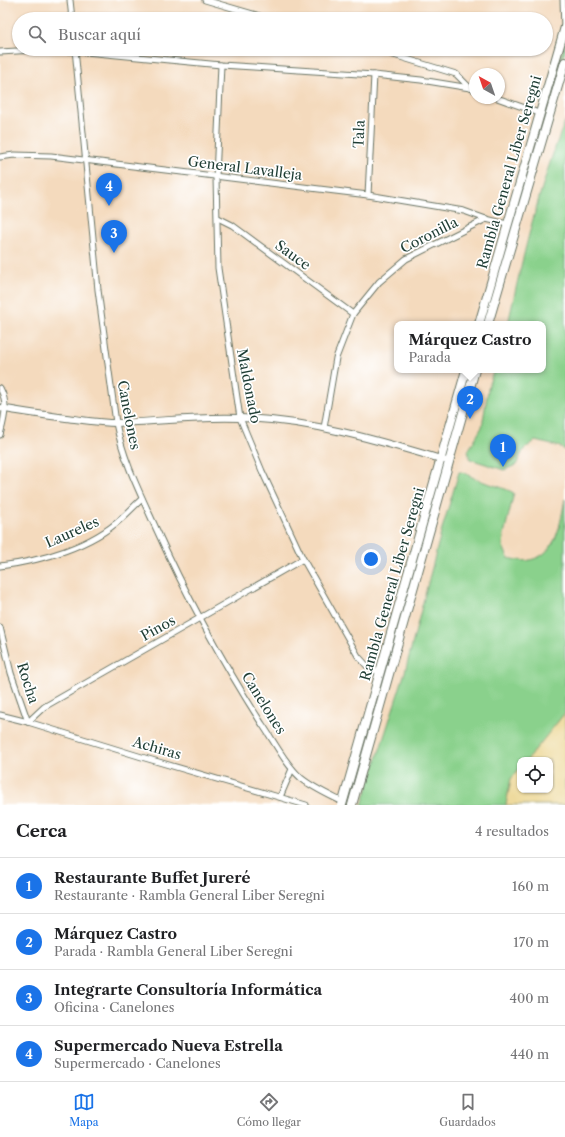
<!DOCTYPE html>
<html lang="es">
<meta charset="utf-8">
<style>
:root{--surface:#fff;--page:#f2f2f2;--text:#202124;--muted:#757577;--line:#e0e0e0;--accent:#1a73e8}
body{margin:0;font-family:"Libre Caslon Text",serif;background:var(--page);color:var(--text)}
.controls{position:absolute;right:12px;bottom:12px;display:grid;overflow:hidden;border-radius:8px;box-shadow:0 1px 3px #0004}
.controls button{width:36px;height:36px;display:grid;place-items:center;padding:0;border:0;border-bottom:1px solid var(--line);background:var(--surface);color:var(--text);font:20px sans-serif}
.compass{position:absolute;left:469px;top:68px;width:36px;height:36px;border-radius:50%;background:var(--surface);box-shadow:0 1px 3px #0004;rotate:320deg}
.you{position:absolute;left:371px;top:559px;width:14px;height:14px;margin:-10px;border:3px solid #fff;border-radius:50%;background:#1a73e8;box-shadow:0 0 0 6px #1a73e833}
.badge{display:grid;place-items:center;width:26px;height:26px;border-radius:50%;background:var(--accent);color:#fff;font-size:13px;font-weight:700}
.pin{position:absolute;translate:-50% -33px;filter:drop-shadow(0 1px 2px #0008)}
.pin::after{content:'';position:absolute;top:21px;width:14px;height:12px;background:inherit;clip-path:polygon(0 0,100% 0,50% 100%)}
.popup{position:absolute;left:394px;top:321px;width:152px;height:52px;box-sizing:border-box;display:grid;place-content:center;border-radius:8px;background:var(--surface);filter:drop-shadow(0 1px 3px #0005);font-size:13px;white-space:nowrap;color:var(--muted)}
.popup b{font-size:15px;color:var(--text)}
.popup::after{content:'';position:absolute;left:50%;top:100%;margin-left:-8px;border:8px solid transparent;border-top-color:var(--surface)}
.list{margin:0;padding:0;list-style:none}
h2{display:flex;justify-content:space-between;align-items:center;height:52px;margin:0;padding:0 16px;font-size:17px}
h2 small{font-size:13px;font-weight:400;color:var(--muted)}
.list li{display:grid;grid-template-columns:26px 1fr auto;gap:12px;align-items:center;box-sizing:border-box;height:56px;padding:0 16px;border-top:1px solid var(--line)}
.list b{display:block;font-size:15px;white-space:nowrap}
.list p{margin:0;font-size:13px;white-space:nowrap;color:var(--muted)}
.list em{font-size:13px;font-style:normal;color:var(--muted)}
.icon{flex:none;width:22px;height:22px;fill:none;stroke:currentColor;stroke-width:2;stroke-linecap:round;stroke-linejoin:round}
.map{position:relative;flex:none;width:565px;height:805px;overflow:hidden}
.search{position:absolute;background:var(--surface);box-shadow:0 1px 3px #0004;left:12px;right:12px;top:12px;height:44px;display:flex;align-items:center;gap:10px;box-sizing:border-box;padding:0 14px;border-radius:22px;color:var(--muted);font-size:15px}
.sheet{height:276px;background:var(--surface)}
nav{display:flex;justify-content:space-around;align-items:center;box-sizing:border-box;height:56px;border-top:1px solid var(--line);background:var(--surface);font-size:11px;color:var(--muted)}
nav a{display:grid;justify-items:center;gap:2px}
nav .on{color:var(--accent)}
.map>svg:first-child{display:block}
</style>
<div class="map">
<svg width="565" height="805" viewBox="0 0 565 805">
<rect width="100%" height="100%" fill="#fff"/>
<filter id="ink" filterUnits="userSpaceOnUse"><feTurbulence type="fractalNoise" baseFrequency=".025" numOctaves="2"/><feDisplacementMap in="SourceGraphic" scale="8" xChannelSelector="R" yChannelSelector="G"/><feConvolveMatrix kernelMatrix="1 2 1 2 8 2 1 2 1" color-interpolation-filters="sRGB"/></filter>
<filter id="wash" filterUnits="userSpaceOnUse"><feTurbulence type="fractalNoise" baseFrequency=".012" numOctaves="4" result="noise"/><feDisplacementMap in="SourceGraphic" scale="16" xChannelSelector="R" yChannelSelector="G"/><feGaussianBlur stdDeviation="0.9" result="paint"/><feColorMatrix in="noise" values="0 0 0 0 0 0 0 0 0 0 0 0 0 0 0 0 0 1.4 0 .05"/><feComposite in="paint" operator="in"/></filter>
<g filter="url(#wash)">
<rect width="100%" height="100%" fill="#f4dabd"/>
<g fill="#8ad18c" stroke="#548760">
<polygon points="565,41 565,51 517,210 485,324 482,324"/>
<path d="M 565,121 L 565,451 L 561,447 L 535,441 L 524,449 L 516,465 L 504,470 L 470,459 L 468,451 L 482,427 L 489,384 L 494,370 L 543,370 L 543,324 L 508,324 C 523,255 539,187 565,121 Z"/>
<path d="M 459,472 C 466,472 468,475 474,478 C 487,484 501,486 514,493 L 504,534 L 503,546 L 508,558 C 514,559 524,562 530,560 C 558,554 560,523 565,499 L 565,713 L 527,760 L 520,760 L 520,768 L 511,779 L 506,805 L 362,805 L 405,672 L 442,529 Z"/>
<polygon points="427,519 426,532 349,805 346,805"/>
</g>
<polygon fill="#eeda9e" stroke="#868c69" points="565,713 565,805 506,805 511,779 520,768 520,790 550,790 550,760 527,760"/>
</g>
<g filter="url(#ink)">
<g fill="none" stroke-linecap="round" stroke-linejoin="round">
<g stroke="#6a7464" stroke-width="7">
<g id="minor">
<polyline points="70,0 72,19"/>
<polyline points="205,0 270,19"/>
<polyline points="563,0 564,29"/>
<path d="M 75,49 L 98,290 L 116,423 C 123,459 139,491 154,524 C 185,593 221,660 262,724 C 274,741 285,764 301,778 C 313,788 329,795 343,802"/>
<polyline points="374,49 456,74 470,88 475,90"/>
<polyline points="0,52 34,50 75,51 221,65 374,75 421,80 470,88"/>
<polyline points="221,65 216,177 218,268 240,418 262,471 303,559 358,656 367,666 380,673"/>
<polyline points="497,98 539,113"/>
<polyline points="0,157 14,155 51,156 368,195 464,211 486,219 507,224"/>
<polyline points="368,195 374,75"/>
<polyline points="218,218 232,225 353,314"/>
<path d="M 0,388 C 9,404 4,419 0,435"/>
<polyline points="324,428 336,358 353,314 379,282 406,259 486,219"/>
<path d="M 0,566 C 41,561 91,547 122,518 C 129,512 135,505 142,499"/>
<polyline points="0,627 11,673 28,722"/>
<polyline points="0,715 28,722 145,758 306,805"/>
<polyline points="28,722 44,707 303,559"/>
<polyline points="280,797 292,769"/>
</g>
</g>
<g stroke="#6a7464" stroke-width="8">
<path id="tertiary" d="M 0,408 C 22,412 44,415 66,418 C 83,420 100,423 117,423 C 158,422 199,416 240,418 C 310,420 377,440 444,460"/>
</g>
<g stroke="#6a7464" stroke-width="10">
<g id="primary">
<polyline points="479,324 565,27"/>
<polyline points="488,324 565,62"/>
<polyline points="342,805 466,370"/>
<polyline points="352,805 475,370"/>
</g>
</g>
<use href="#minor" stroke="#fff" stroke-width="5"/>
<use href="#tertiary" stroke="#fff" stroke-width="6"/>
<use href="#primary" stroke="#fff" stroke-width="8"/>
</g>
</g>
<g text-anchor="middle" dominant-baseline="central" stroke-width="3.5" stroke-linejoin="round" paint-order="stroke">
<g font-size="14" fill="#1f3d34" stroke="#fff">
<text transform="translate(359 134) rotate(-87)">Tala</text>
<text transform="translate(245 168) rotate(7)">General Lavalleja</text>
<text transform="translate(509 172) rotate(-74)">Rambla General Liber Seregni</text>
<text transform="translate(429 235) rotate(-27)">Coronilla</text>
<text transform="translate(293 255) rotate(36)">Sauce</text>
<text transform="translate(249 386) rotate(79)">Maldonado</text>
<text transform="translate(129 415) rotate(79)">Canelones</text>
<text transform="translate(72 532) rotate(-24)">Laureles</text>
<text transform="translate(392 584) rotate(-74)">Rambla General Liber Seregni</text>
<text transform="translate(158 628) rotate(-29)">Pinos</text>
<text transform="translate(28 683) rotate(72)">Rocha</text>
<text transform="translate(264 703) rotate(58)">Canelones</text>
<text transform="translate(157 748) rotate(16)">Achiras</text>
</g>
</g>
</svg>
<div class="controls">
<button><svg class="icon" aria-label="locate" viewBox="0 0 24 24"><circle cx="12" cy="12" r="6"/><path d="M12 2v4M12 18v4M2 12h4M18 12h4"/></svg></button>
</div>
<svg class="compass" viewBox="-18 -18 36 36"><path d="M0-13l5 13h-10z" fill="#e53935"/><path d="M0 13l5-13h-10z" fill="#757577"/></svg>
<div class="you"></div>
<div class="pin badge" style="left:503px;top:467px">1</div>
<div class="pin badge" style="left:470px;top:419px">2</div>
<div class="popup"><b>Márquez Castro</b>Parada</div>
<div class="pin badge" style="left:114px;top:253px">3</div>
<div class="pin badge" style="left:109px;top:206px">4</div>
<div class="search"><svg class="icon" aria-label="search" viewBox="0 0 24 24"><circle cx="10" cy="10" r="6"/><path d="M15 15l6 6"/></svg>Buscar aquí</div>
</div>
<section class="sheet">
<h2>Cerca<small>4 resultados</small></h2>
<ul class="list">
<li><span class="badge">1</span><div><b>Restaurante Buffet Jureré</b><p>Restaurante · Rambla General Liber Seregni</p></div><em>160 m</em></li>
<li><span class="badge">2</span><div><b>Márquez Castro</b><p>Parada · Rambla General Liber Seregni</p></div><em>170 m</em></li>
<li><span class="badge">3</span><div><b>Integrarte Consultoría Informática</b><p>Oficina · Canelones</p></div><em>400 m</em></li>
<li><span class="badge">4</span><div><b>Supermercado Nueva Estrella</b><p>Supermercado · Canelones</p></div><em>440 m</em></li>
</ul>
</section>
<nav>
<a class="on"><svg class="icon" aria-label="map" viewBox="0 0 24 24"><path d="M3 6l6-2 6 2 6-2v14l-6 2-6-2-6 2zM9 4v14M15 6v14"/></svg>Mapa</a>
<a><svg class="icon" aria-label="directions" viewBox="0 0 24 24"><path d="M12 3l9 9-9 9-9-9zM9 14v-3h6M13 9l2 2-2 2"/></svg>Cómo llegar</a>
<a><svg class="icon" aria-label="saved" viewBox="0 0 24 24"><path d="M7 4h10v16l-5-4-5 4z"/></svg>Guardados</a>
</nav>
